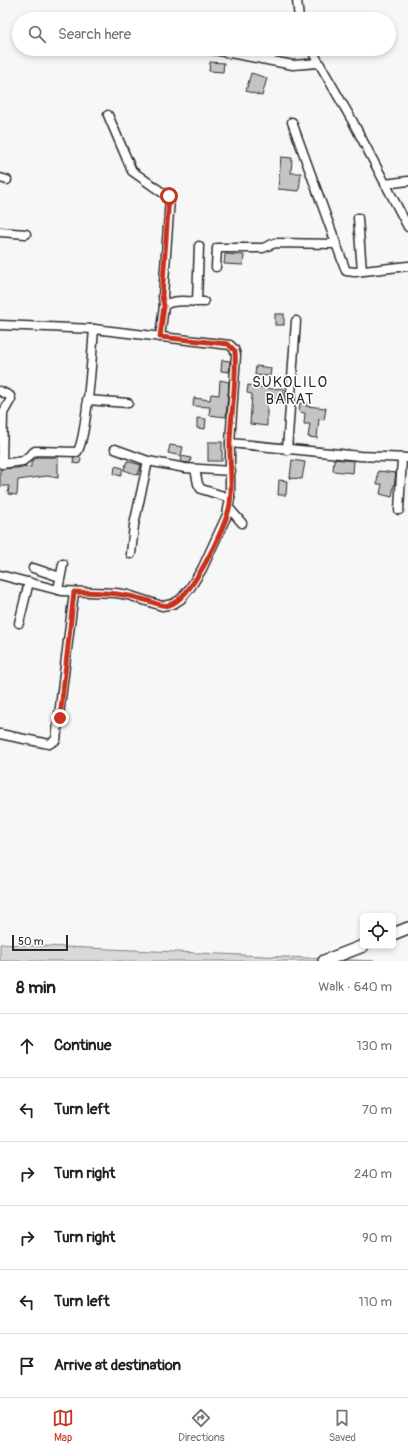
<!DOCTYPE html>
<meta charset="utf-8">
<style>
:root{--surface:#fff;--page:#f2f2f2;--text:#202124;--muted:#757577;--line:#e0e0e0;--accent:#c8321e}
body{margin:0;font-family:Pangolin,sans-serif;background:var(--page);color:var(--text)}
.controls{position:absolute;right:12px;bottom:12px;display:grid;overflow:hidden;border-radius:6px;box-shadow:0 2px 6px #0003}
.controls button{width:36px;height:36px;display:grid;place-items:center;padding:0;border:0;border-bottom:1px solid var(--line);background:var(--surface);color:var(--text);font:20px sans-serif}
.scale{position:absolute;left:12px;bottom:10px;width:56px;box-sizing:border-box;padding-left:4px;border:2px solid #2b2b2b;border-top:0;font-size:11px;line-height:14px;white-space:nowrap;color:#2b2b2b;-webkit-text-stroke:3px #fff;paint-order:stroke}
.stop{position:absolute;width:12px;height:12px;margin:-9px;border:3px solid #c8321e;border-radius:50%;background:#fff}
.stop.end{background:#c8321e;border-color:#fff;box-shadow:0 1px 4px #0008}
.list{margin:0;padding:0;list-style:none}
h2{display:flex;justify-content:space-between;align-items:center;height:52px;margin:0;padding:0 16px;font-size:17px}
h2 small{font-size:13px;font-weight:400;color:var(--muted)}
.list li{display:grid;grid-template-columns:26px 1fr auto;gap:12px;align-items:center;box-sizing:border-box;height:64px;padding:0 16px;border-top:1px solid var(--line)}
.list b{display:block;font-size:15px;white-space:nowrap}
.list em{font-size:13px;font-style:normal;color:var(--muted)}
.icon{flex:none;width:22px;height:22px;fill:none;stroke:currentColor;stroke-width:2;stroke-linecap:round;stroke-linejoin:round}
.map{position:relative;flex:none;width:408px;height:961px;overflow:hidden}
.search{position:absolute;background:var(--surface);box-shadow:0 2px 6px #0003;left:12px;right:12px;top:12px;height:44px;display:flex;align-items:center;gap:10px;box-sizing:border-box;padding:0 14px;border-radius:22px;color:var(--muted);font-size:15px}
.sheet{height:436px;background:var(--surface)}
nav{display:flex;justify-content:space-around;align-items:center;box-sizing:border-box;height:56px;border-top:1px solid var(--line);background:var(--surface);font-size:11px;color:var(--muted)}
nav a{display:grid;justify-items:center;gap:2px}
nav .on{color:var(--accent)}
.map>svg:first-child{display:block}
</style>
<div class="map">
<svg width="408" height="961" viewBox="0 0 408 961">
<rect width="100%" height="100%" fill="#f7f7f7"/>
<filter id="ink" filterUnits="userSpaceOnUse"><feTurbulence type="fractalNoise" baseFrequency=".025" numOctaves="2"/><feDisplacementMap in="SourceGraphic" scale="8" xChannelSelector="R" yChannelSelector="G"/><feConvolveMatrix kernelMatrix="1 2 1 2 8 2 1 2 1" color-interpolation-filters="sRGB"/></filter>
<g filter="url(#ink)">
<polygon fill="#d9d9d9" stroke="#828282" points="0,944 374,961 0,961"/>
<g fill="#c4c4c4" stroke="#2b2b2b">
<polygon points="210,62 224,63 223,72 209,71"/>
<polygon points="251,73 267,78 262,96 246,91"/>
<polygon points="281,157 292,158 291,173 301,173 299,191 278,189"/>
<polygon points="225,254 244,255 243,265 224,264"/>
<rect x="275" y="314" width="9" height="11"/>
<polygon points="222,360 230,361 229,372 221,371"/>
<polygon points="256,366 271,368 270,376 255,375"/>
<polygon points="220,380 229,382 226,417 209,415 210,407 193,406 194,398 210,400 211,394 219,395"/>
<polygon points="248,385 272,389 284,388 284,402 267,402 267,426 250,424 252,394 247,393"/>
<polygon points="300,403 306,403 306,406 326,408 324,420 319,419 317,438 308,437 310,424 304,424 305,413 299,412"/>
<polygon points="197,418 206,419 205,429 197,428"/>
<rect x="208" y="442" width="14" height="19"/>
<polygon points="170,445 183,447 181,456 168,453"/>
<polygon points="182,456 191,458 190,463 181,462"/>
<circle cx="77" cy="460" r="4"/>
<polygon points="37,457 58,457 58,478 47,476 18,480 17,495 8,494 9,486 0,486 0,469 31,467 31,462"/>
<polygon points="334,459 354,461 353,473 333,471"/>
<polygon points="292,460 305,462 302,479 290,478"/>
<polygon points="127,461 141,465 138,475 124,470"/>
<polygon points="115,466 123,468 121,476 114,474"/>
<polygon points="378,471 396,473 392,497 380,494 382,484 377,484"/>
<polygon points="279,480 287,481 286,495 278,495"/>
</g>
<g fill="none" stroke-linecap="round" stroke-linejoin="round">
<g stroke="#2b2b2b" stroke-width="11">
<g id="minor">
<polyline points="297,0 299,19"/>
<polyline points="209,49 293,65 318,63"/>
<polyline points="311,49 353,122 408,227"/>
<polyline points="108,115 132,171 170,198 163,296 164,306"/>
<polyline points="292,122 346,271 355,272 408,266"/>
<polyline points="0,178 7,180"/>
<polyline points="385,184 408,181"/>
<polyline points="358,218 362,271"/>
<polyline points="0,232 26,234"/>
<polyline points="216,267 217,248 263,248 275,243 335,244"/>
<polyline points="197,302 199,246"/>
<polyline points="0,325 94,329 230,345 234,349 236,355 230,443"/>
<path d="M 160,337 L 164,306 C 171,298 193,302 204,302"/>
<path d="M 0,391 L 10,396 L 11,399 L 3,413 L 2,464 L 23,461 L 35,451 L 77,452 C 87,440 92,351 94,329"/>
<polyline points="87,400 128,403"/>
<polyline points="115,449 148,461 185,468 231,471"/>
<polyline points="287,450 296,321"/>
<polyline points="195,469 198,484 201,489 230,498"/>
<polyline points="229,508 242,523"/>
<polyline points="399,510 402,458"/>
<polyline points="131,554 134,525 148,461"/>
<polyline points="33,568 60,577"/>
<polyline points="0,575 62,591 116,593 128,595 162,606 173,604 181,599 190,588 202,569 227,515 230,498 230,443 360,456 408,458"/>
<polyline points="58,590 63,564"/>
<polyline points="19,623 29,582"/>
<polyline points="0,734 49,744 56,740 74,592"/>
</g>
</g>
<g stroke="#2b2b2b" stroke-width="14">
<g id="major">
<polyline points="393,934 408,928"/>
<polyline points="324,961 363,946"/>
</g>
</g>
<use href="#minor" stroke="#fff" stroke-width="8"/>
<use href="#major" stroke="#fff" stroke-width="11"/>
</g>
</g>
<g fill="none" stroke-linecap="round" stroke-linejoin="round" filter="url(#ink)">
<path stroke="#c8321e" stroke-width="5" d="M 60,718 L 74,592 C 102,593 121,592 149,601 C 155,603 162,607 169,605 C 192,599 223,531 229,509 C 234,488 229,464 230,442 C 231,412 237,381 235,351 L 228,344 L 160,337 L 164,306 L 162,296 L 169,196"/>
</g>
<g text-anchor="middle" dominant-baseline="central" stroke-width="3" stroke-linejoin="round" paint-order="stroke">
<g font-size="15" letter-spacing="1" fill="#2b2b2b" stroke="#fff">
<text x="290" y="382">SUKOLILO<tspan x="290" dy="17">BARAT</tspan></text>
</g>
</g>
</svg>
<div class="controls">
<button><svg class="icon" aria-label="locate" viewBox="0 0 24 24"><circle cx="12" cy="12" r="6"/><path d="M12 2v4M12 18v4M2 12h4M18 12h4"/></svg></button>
</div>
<div class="scale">50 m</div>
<div class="stop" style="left:169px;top:196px"></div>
<div class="stop end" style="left:60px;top:718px"></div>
<div class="search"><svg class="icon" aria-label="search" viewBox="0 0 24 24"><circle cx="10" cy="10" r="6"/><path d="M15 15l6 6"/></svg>Search here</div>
</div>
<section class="sheet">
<h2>8 min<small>Walk · 640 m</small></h2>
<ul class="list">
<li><svg class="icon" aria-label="ahead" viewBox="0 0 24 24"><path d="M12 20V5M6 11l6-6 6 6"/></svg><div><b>Continue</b></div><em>130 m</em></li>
<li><svg class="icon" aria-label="left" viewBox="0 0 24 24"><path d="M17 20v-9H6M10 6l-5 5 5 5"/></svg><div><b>Turn left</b></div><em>70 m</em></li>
<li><svg class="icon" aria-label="right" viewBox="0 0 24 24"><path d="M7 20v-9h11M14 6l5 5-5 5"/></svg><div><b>Turn right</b></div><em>240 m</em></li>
<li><svg class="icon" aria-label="right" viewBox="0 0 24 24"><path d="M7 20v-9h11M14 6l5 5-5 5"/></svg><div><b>Turn right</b></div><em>90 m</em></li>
<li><svg class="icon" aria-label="left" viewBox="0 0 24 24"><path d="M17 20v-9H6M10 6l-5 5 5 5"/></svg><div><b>Turn left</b></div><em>110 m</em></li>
<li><svg class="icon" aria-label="arrive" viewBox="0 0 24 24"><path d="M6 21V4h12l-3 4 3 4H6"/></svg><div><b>Arrive at destination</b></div></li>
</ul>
</section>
<nav>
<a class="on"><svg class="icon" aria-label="map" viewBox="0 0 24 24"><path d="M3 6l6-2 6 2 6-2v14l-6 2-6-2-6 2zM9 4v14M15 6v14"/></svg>Map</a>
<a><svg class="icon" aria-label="directions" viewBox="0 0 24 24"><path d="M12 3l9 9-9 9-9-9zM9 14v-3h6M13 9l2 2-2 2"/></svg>Directions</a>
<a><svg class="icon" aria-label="saved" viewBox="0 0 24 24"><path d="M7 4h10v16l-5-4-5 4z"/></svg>Saved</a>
</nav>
